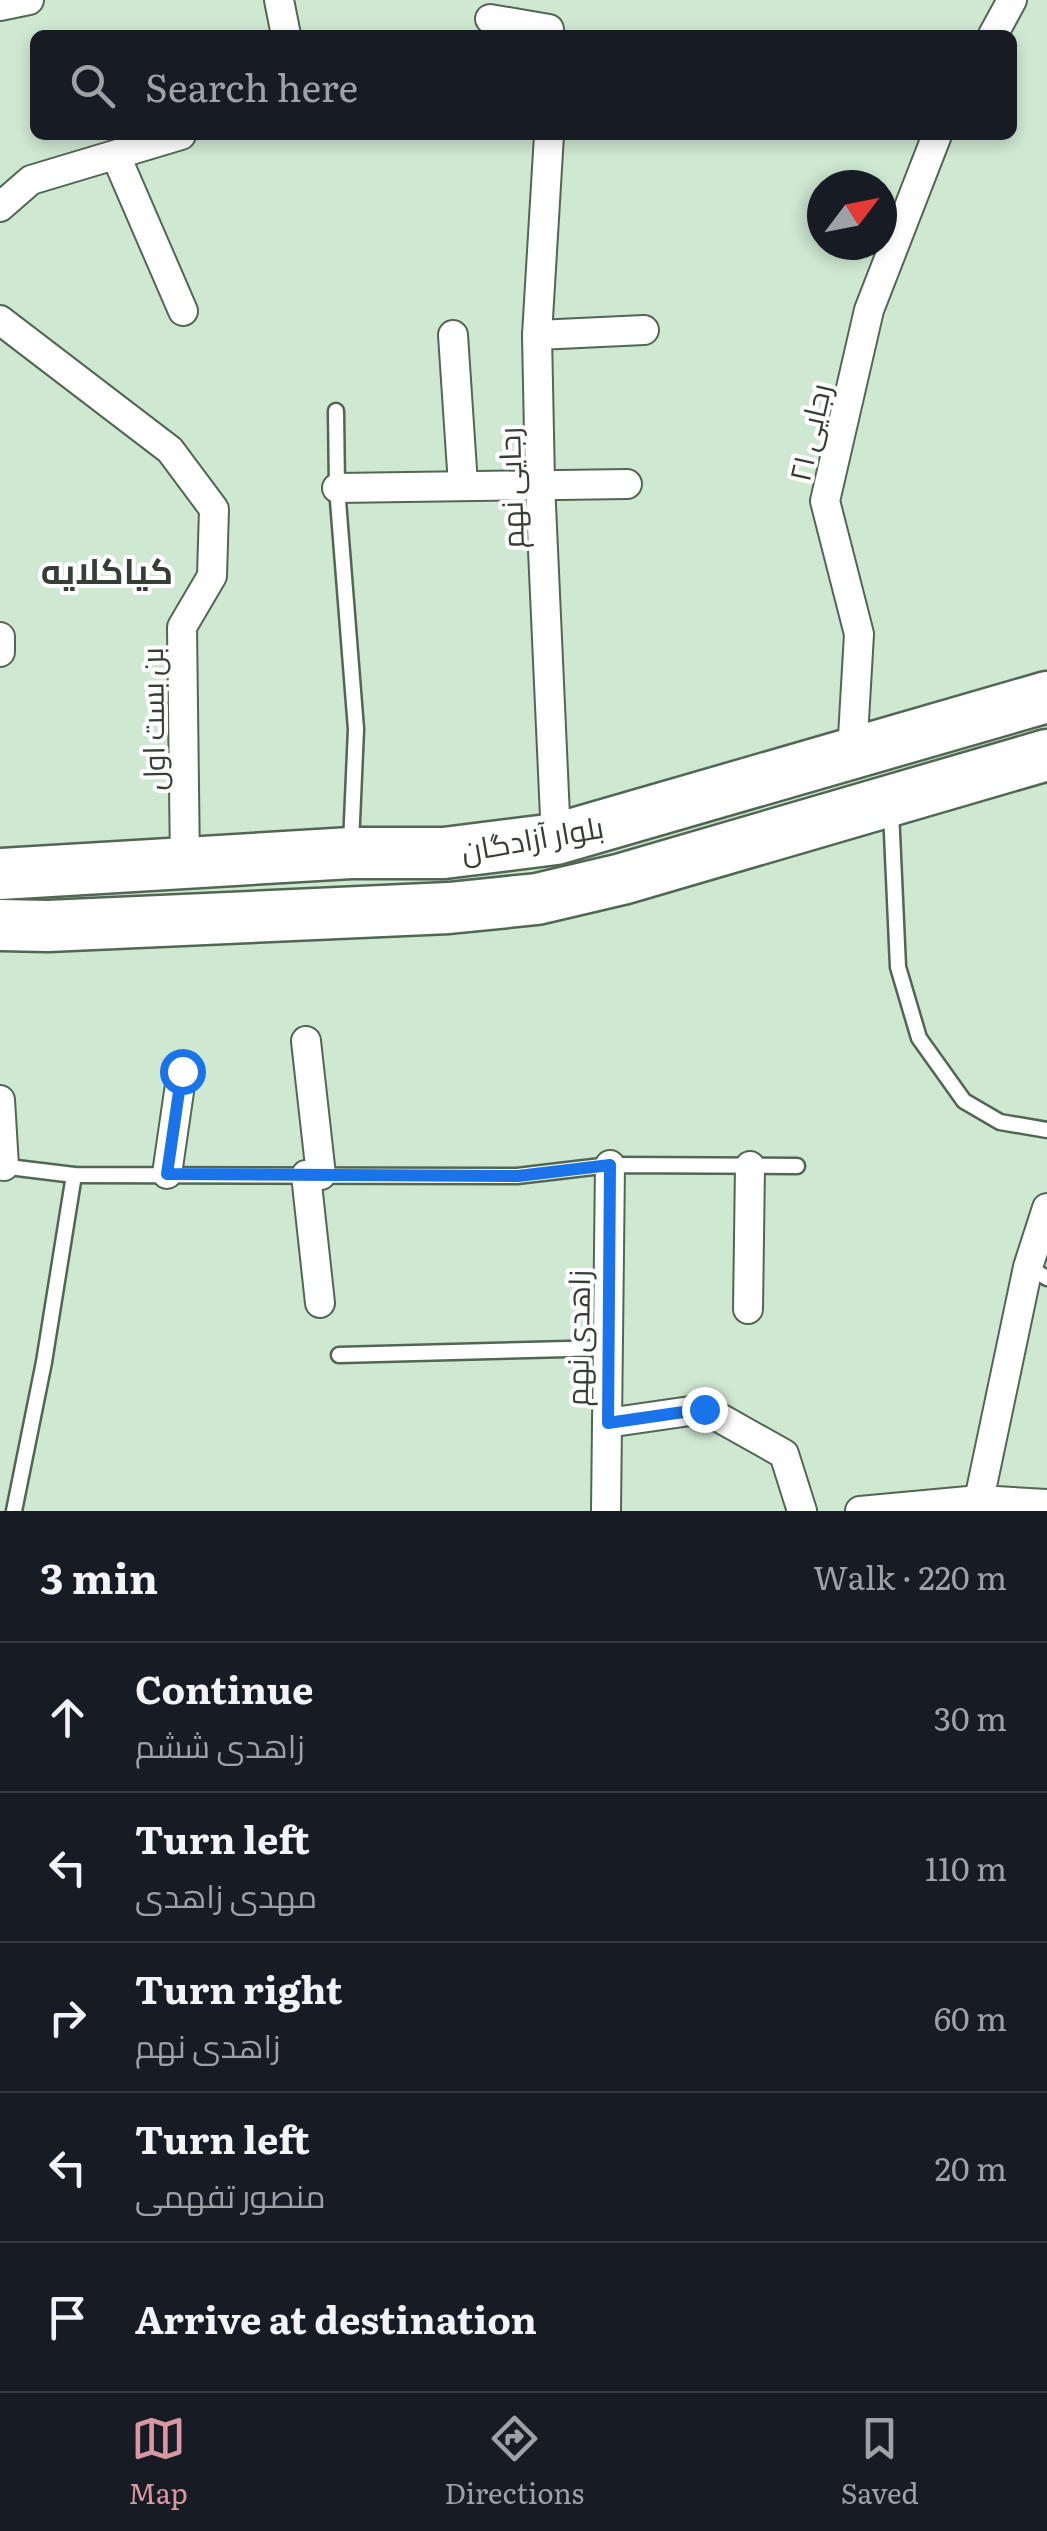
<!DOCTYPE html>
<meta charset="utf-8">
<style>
:root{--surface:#171b24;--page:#20242c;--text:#f1f3f6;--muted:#9ea1a6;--line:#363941;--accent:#d898a2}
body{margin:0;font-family:Literata,Cairo,serif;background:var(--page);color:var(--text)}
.compass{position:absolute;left:807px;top:170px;width:90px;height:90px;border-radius:50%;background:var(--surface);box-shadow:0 5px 15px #0003;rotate:58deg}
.stop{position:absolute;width:30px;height:30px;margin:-22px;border:8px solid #1a73e8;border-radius:50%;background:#fff}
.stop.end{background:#1a73e8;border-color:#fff;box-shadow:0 2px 10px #0008}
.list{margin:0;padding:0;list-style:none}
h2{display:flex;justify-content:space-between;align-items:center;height:130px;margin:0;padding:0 40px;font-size:42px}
h2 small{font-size:32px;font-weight:400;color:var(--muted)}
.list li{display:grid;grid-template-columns:65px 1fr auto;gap:30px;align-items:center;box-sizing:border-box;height:150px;padding:0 40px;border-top:2px solid var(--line)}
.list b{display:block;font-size:38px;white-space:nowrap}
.list p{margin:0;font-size:32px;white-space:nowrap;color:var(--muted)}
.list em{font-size:32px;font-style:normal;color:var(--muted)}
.icon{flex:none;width:55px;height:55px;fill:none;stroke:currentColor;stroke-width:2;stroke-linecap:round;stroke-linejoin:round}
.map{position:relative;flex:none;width:1047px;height:1511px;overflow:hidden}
.search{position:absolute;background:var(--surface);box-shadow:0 5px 15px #0003;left:30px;right:30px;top:30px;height:110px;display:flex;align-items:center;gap:25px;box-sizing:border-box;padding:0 35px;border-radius:15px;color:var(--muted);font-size:38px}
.sheet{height:880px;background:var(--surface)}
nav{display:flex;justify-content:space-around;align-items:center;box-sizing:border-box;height:140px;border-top:2px solid var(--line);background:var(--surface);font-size:28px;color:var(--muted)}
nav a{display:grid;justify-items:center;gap:5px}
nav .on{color:var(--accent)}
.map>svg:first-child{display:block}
</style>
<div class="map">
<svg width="1047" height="1511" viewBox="0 0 1047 1511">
<rect width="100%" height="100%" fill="#cfe8d2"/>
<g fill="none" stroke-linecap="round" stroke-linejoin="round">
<g stroke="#516753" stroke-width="19">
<g id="lane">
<polyline points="336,411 337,488 356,729 351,844"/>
<polyline points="891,811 898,967 919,1038 964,1101 1000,1122 1047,1130"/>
<polyline points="0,1166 74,1175 517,1176 610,1165 797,1166"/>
<polyline points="1028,1267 1047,1278"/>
<polyline points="339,1355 608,1348"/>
<polyline points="14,1511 44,1362 74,1175"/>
</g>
</g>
<g stroke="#516753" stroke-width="32">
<g id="street">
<polyline points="279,0 286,35"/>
<polyline points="0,6 29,0"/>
<polyline points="490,19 549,29"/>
<polyline points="993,35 1012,0"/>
<polyline points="549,135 537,335 540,483 556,839"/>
<polyline points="116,156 183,311"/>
<polyline points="0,207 31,180 181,135"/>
<polyline points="0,320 170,450 214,509 212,576 182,627 185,865"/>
<polyline points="453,335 463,485"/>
<polyline points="537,335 644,330"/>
<polyline points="337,488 627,484"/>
<polyline points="0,637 0,652"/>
<polyline points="852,754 859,634 825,501 869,310 937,135"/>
<polyline points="306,1041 321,1175"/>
<polyline points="0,1100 4,1166"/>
<polyline points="167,1174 182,1071"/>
<polyline points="306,1175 320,1303"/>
<polyline points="748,1309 750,1166"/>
<polyline points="607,1423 704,1409 784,1454 802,1511"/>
<polyline points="606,1511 610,1165"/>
<polyline points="860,1511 979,1500 1047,1504"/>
<polyline points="973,1511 979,1500 1028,1267 1047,1208"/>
</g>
</g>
<g stroke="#516753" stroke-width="55">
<g id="highway">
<polyline points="0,874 351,853 444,853 556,839 1047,697"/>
<polyline points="0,925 48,926 449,908 537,899 622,879 1047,755"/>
</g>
</g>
<use href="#lane" stroke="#fff" stroke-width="14"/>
<use href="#street" stroke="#fff" stroke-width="28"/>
<use href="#highway" stroke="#fff" stroke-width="50"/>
</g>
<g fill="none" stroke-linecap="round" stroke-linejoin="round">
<polyline stroke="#1a73e8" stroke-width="12" points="182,1071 167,1174 518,1176 610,1165 608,1423 704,1409"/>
</g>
<g text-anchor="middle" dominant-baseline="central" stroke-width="8" stroke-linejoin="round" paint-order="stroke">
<g font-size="30" fill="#353f36" stroke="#fff">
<text transform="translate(808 432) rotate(-77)">رجایی ۲۱</text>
<text transform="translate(509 488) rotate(-92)">رجایی نهم</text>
<text transform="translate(151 719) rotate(-91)">بن بست اول</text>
<text transform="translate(532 837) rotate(-10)">بلوار آزادگان</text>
<text transform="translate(576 1338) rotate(-89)">زاهدی نهم</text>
</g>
<g font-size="35" font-weight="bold" fill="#353f36" stroke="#fff">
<text x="107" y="569">کیاکلایه</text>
</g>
</g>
</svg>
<svg class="compass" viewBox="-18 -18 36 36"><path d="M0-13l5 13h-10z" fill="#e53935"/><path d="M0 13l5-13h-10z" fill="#9ea1a6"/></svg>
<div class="stop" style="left:182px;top:1071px"></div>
<div class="stop end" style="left:704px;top:1409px"></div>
<div class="search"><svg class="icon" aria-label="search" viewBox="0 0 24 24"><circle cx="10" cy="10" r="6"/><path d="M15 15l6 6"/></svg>Search here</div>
</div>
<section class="sheet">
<h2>3 min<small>Walk · 220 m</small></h2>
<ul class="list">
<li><svg class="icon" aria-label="ahead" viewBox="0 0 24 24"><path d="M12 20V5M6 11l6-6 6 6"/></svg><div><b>Continue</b><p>زاهدی ششم</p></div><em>30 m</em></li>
<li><svg class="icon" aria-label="left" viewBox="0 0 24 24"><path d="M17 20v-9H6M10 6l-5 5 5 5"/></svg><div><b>Turn left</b><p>مهدی زاهدی</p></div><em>110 m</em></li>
<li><svg class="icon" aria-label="right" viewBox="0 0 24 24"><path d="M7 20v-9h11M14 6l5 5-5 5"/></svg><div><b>Turn right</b><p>زاهدی نهم</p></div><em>60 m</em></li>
<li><svg class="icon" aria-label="left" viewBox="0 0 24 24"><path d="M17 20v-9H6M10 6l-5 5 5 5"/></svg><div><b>Turn left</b><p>منصور تفهمی</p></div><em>20 m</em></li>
<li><svg class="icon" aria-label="arrive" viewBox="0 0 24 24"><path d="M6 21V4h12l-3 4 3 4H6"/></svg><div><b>Arrive at destination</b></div></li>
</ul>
</section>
<nav>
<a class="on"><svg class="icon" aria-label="map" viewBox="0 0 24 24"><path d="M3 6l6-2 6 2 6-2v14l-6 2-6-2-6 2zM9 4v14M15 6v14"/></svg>Map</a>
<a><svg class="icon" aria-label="directions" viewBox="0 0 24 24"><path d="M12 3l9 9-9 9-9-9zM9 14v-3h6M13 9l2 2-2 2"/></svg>Directions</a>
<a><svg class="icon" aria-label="saved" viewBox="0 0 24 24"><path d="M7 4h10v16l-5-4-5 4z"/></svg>Saved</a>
</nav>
